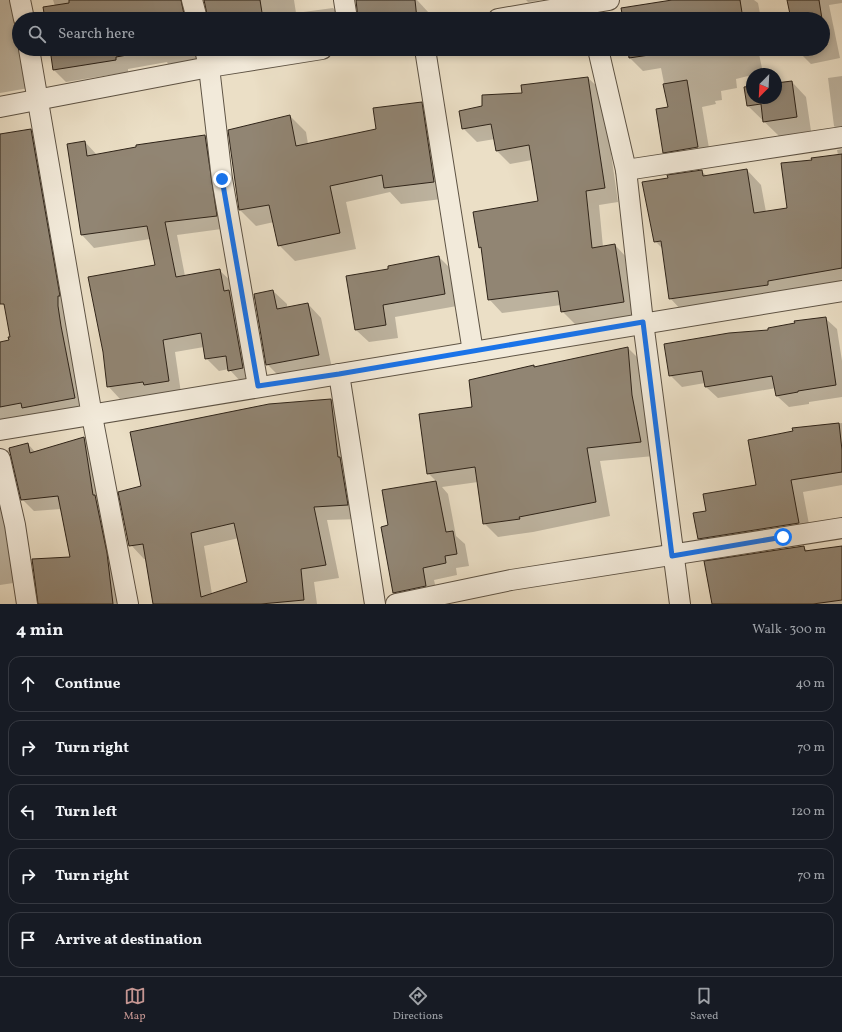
<!DOCTYPE html>
<meta charset="utf-8">
<style>
:root{--surface:#171b24;--page:#20242c;--text:#f1f3f6;--muted:#9ea1a6;--line:#363941;--accent:#c59692}
body{margin:0;font-family:Vollkorn,serif;background:var(--page);color:var(--text)}
.compass{position:absolute;left:746px;top:68px;width:36px;height:36px;border-radius:50%;background:var(--surface);box-shadow:0 2px 6px #0003;rotate:204deg}
.stop{position:absolute;width:12px;height:12px;margin:-9px;border:3px solid #1a73e8;border-radius:50%;background:#fff}
.stop.end{background:#1a73e8;border-color:#fff;box-shadow:0 1px 4px #0008}
.list{margin:0;padding:0;list-style:none}
h2{display:flex;justify-content:space-between;align-items:center;height:52px;margin:0;padding:0 16px;font-size:17px}
h2 small{font-size:13px;font-weight:400;color:var(--muted)}
.list li{display:grid;grid-template-columns:26px 1fr auto;gap:12px;align-items:center;box-sizing:border-box;height:56px;margin:0 8px 8px;padding:0 8px;border:1px solid var(--line);border-radius:12px}
.list b{display:block;font-size:15px;white-space:nowrap}
.list em{font-size:13px;font-style:normal;color:var(--muted)}
.icon{flex:none;width:22px;height:22px;fill:none;stroke:currentColor;stroke-width:2;stroke-linecap:round;stroke-linejoin:round}
.map{position:relative;flex:none;width:842px;height:604px;overflow:hidden}
.search{position:absolute;background:var(--surface);box-shadow:0 2px 6px #0003;left:12px;right:12px;top:12px;height:44px;display:flex;align-items:center;gap:10px;box-sizing:border-box;padding:0 14px;border-radius:22px;color:var(--muted);font-size:15px}
.sheet{height:372px;background:var(--surface)}
nav{display:flex;justify-content:space-around;align-items:center;box-sizing:border-box;height:56px;border-top:1px solid var(--line);background:var(--surface);font-size:11px;color:var(--muted)}
nav a{display:grid;justify-items:center;gap:2px}
nav .on{color:var(--accent)}
.map>svg:first-child{display:block}
</style>
<div class="map">
<svg width="842" height="604" viewBox="0 0 842 604">
<rect width="100%" height="100%" fill="#ebdfc6"/>
<filter id="stains"><feTurbulence type="fractalNoise" baseFrequency=".005" numOctaves="4"/><feColorMatrix values="0 0 0 0 .2 0 0 0 0 .09 0 0 0 0 .02 0 0 0 .5 -.17"/></filter>
<radialGradient id="worn" r=".72"><stop offset=".6" stop-color="#630" stop-opacity="0"/><stop offset="1" stop-color="#630" stop-opacity=".3"/></radialGradient>
<g fill="#0003" fill-rule="evenodd">
<polygon points="0,0 13,0 19,33 19,49 22,49 29,88 0,93"/>
<polygon points="53,0 294,0 296,13 333,8 344,19 209,19 204,1 202,1 194,19 46,19 55,6"/>
<polygon points="357,0 417,0 429,13 429,19 359,19"/>
<polygon points="526,0 542,0 528,2"/>
<polygon points="687,0 754,0 758,3 761,19 624,19"/>
<polygon points="788,0 842,0 842,3 829,5 840,58 811,64 798,51 798,49 823,49 823,19 792,19"/>
<polygon points="51,49 278,49 252,55 246,49 225,52 216,49 198,60 168,64 167,62 128,69 128,72 66,82 54,70"/>
<polygon points="629,49 758,49 763,73 752,74 752,75 736,79 737,88 721,91 722,100 715,101 716,104 702,107 711,160 677,165 664,152 669,108 661,68 643,71 630,58"/>
<polygon points="842,76 842,134 834,126 828,78"/>
<polygon points="588,78 602,91 618,202 599,205 603,247 615,245 628,259 637,316 576,325 562,311 561,305 502,313 489,299 483,250 480,247 539,202 532,160 510,164 497,151 495,139 477,142 463,128 484,107 524,94"/>
<polygon points="792,82 806,97 811,131 779,136 748,106 752,87 752,98 776,98 776,84"/>
<polygon points="421,103 437,119 450,198 401,204 390,192 346,202 356,249 295,261 279,245 274,222 256,226 240,210 290,116 306,132 308,144 377,130"/>
<polygon points="31,130 42,141 85,409 34,419 29,415 0,420 0,343 10,341 12,338 6,307 2,304 0,291 0,135"/>
<polygon points="205,136 218,149 229,228 177,235 185,276 219,270 232,282 255,381 242,383 229,369 219,371 206,358 204,347 175,352 181,393 157,397 154,394 120,399 108,386 156,266 150,239 94,248 82,235 69,145 85,142 97,155"/>
<polygon points="842,149 842,285 684,313 670,298 663,249 655,241 669,179 701,171 707,176 747,170 761,185 766,212 788,209 813,161 838,155 837,150"/>
<polygon points="439,257 451,269 457,306 395,317 398,338 369,342 356,330 389,270"/>
<polygon points="273,291 287,304 287,308 308,304 321,318 332,368 281,378 267,364"/>
<polygon points="825,318 837,329 842,361 842,397 809,402 809,404 789,407 777,396 776,388 718,398 706,387 705,383 682,387 670,375 770,330"/>
<polygon points="628,348 642,362 654,456 600,461 610,516 533,532 498,537 484,523 478,482 442,487 448,494 456,536 465,544 469,566 456,568 457,575 434,580 438,598 406,603 393,591 390,526 383,491 437,482 428,473 474,408 534,366 536,368"/>
<path d="M 331,400 L 344,413 L 361,519 L 327,520 L 339,578 L 314,582 L 317,604 L 154,604 L 146,559 L 144,559 L 131,545 L 142,487 ZM 239,538 L 248,583 L 212,594 L 204,546 Z"/>
<polygon points="842,423 842,485 803,492 811,535 711,551 699,539 707,512 757,486 794,432 793,429"/>
<polygon points="84,438 96,450 120,604 38,604 71,558 61,509 34,511 22,499 12,456 7,450 28,444 36,453"/>
<polygon points="0,465 20,582 0,585"/>
<polygon points="803,547 808,551 842,547 842,604 713,604"/>
</g>
<g fill="#918573" stroke="#2f2419" fill-rule="evenodd">
<polygon points="69,0 181,0 185,19 45,19 43,7 69,3"/>
<polygon points="204,0 260,0 263,19 208,19"/>
<polygon points="356,0 415,0 417,19 358,19"/>
<polygon points="672,0 740,0 743,19 623,19 621,8"/>
<polygon points="787,0 819,0 822,19 791,19"/>
<polygon points="823,23 827,45 823,46"/>
<polygon points="50,49 176,49 155,52 155,50 116,57 116,60 53,70"/>
<polygon points="628,49 690,49 629,58"/>
<polygon points="588,77 605,188 586,191 592,248 615,244 624,302 561,312 558,291 488,300 481,247 479,248 473,212 538,201 529,145 496,151 491,124 462,129 459,111 482,106 482,95 522,93 521,85"/>
<polygon points="687,80 698,147 663,153 656,109 668,107 663,84"/>
<polygon points="792,81 797,117 763,122 761,104 747,106 744,87 752,86 752,98 776,98 776,83"/>
<polygon points="422,102 434,182 384,188 382,175 330,186 340,233 278,246 269,205 239,210 228,130 290,115 296,146 376,129 373,108"/>
<polygon points="31,129 60,296 58,296 58,306 61,326 75,398 22,408 21,403 0,407 0,342 9,340 8,337 10,337 4,304 0,304 0,134"/>
<polygon points="205,135 217,216 165,222 176,277 220,269 224,291 229,290 243,368 228,371 226,356 205,359 201,333 163,340 169,381 144,385 143,382 107,387 103,352 88,277 155,265 147,226 81,235 67,144 85,141 87,156 136,147 136,145"/>
<polygon points="842,154 842,268 768,281 768,285 669,299 661,241 654,242 642,182 668,178 667,175 702,170 703,176 747,169 754,213 787,208 781,163 812,160 811,158"/>
<polygon points="439,256 445,294 383,305 386,325 355,330 346,276 388,269 388,266"/>
<polygon points="273,290 277,309 308,303 319,355 266,365 254,294"/>
<polygon points="826,317 836,385 798,391 798,392 776,396 772,376 705,387 702,371 669,376 664,344 729,333 768,330 768,328 795,323 794,321"/>
<polygon points="628,347 632,395 641,442 587,448 596,502 519,517 520,519 483,524 475,467 427,474 419,414 472,407 469,380 534,365 534,367"/>
<path d="M 331,399 L 338,457 L 340,457 L 348,505 L 314,507 L 326,565 L 301,569 L 304,600 L 261,604 L 153,604 L 143,544 L 129,546 L 118,492 L 141,486 L 130,432 L 269,404 ZM 234,523 L 247,582 L 201,597 L 191,533 Z"/>
<polygon points="839,423 842,450 842,472 791,480 799,523 698,539 693,513 706,511 703,494 756,485 748,440 793,431 792,428"/>
<polygon points="84,437 93,495 95,495 107,553 113,604 38,604 32,559 70,557 58,496 21,500 9,448 28,443 30,453"/>
<polygon points="436,481 446,532 453,531 457,554 445,556 446,563 423,568 426,586 393,593 381,527 388,525 382,490"/>
<polygon points="804,546 805,551 842,546 842,600 813,604 712,604 704,561"/>
</g>
<g fill="none" stroke-linecap="round" stroke-linejoin="round">
<g stroke="#5e5344" stroke-width="22">
<g id="minor">
<polyline points="20,0 24,19"/>
<polyline points="192,0 197,19"/>
<polyline points="344,0 347,19"/>
<polyline points="498,19 609,0"/>
<polyline points="29,49 92,416 128,604"/>
<polyline points="205,49 209,67 222,179 258,386"/>
<polyline points="425,49 473,352"/>
<polyline points="598,49 626,170 643,322 680,604"/>
<polyline points="0,107 209,67 322,49"/>
<polyline points="626,170 842,137"/>
<polyline points="339,374 375,604"/>
<polyline points="0,430 842,291"/>
<polyline points="0,459 15,525 27,604"/>
<polyline points="396,604 511,580 842,528"/>
</g>
</g>
<use href="#minor" stroke="#f2eada" stroke-width="20"/>
</g>
<g fill="none" stroke-linecap="round" stroke-linejoin="round">
<polyline stroke="#1a73e8" stroke-width="5" points="222,179 258,386 339,374 643,322 672,556 783,537"/>
</g>
<rect width="100%" height="100%" filter="url(#stains)"/>
<rect width="100%" height="100%" fill="url(#worn)"/>
</svg>
<svg class="compass" viewBox="-18 -18 36 36"><path d="M0-13l5 13h-10z" fill="#e53935"/><path d="M0 13l5-13h-10z" fill="#9ea1a6"/></svg>
<div class="stop" style="left:783px;top:537px"></div>
<div class="stop end" style="left:222px;top:179px"></div>
<div class="search"><svg class="icon" aria-label="search" viewBox="0 0 24 24"><circle cx="10" cy="10" r="6"/><path d="M15 15l6 6"/></svg>Search here</div>
</div>
<section class="sheet">
<h2>4 min<small>Walk · 300 m</small></h2>
<ul class="list">
<li><svg class="icon" aria-label="ahead" viewBox="0 0 24 24"><path d="M12 20V5M6 11l6-6 6 6"/></svg><div><b>Continue</b></div><em>40 m</em></li>
<li><svg class="icon" aria-label="right" viewBox="0 0 24 24"><path d="M7 20v-9h11M14 6l5 5-5 5"/></svg><div><b>Turn right</b></div><em>70 m</em></li>
<li><svg class="icon" aria-label="left" viewBox="0 0 24 24"><path d="M17 20v-9H6M10 6l-5 5 5 5"/></svg><div><b>Turn left</b></div><em>120 m</em></li>
<li><svg class="icon" aria-label="right" viewBox="0 0 24 24"><path d="M7 20v-9h11M14 6l5 5-5 5"/></svg><div><b>Turn right</b></div><em>70 m</em></li>
<li><svg class="icon" aria-label="arrive" viewBox="0 0 24 24"><path d="M6 21V4h12l-3 4 3 4H6"/></svg><div><b>Arrive at destination</b></div></li>
</ul>
</section>
<nav>
<a class="on"><svg class="icon" aria-label="map" viewBox="0 0 24 24"><path d="M3 6l6-2 6 2 6-2v14l-6 2-6-2-6 2zM9 4v14M15 6v14"/></svg>Map</a>
<a><svg class="icon" aria-label="directions" viewBox="0 0 24 24"><path d="M12 3l9 9-9 9-9-9zM9 14v-3h6M13 9l2 2-2 2"/></svg>Directions</a>
<a><svg class="icon" aria-label="saved" viewBox="0 0 24 24"><path d="M7 4h10v16l-5-4-5 4z"/></svg>Saved</a>
</nav>
